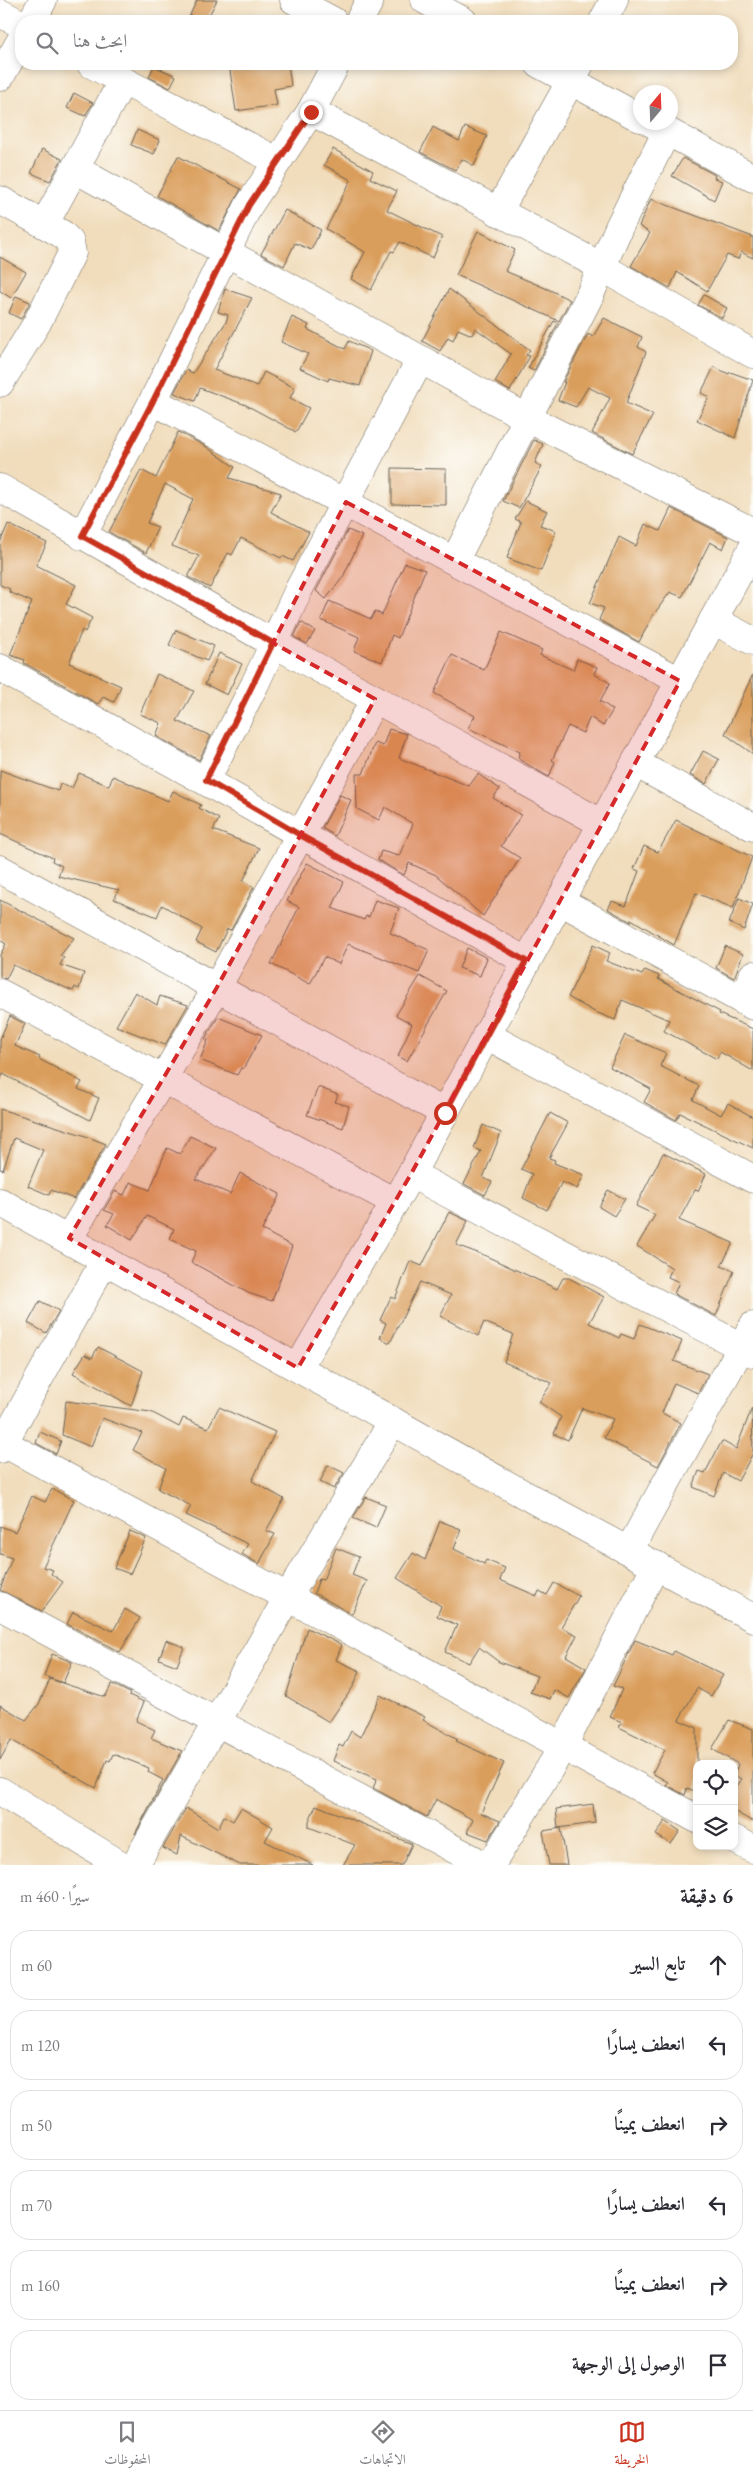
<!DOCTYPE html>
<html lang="ar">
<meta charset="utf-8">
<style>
:root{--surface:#fff;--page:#f2f2f3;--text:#2b2b33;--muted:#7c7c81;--line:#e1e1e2;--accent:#c8321e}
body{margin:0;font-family:"EB Garamond",Amiri,serif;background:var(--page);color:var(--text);direction:rtl}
.controls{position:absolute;right:15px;bottom:15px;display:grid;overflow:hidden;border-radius:10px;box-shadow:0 2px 8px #0003}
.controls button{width:45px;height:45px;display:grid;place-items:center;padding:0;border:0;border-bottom:1px solid var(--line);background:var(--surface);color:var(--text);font:25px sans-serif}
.compass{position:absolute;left:633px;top:85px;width:45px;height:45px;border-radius:50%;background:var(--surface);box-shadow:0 2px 8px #0003;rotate:19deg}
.stop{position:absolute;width:15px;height:15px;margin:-11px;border:4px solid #c8321e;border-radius:50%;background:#fff}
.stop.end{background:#c8321e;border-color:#fff;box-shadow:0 1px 5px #0008}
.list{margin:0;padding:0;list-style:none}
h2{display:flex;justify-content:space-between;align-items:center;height:65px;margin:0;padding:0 20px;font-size:21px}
h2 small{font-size:16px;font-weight:400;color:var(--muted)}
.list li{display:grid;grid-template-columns:32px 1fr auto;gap:15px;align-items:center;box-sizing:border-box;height:70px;margin:0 10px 10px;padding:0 10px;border:1px solid var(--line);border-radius:20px}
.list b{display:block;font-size:19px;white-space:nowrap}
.list em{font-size:16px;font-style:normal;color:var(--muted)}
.icon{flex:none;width:28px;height:28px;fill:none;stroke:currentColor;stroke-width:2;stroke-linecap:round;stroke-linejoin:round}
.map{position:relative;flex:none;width:753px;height:1865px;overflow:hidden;direction:ltr}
.search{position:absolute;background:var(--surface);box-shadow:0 2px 8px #0003;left:15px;right:15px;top:15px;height:55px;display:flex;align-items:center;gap:12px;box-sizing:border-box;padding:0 18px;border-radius:20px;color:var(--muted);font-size:19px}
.sheet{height:545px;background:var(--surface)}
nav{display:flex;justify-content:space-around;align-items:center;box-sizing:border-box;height:70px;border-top:1px solid var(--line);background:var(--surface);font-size:14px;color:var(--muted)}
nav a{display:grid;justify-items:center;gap:2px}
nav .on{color:var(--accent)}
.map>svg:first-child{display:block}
</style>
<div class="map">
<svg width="753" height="1865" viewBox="0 0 753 1865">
<rect width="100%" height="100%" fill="#fdfcf7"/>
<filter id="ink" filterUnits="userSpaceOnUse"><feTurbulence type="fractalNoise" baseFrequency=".02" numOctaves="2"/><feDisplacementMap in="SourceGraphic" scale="10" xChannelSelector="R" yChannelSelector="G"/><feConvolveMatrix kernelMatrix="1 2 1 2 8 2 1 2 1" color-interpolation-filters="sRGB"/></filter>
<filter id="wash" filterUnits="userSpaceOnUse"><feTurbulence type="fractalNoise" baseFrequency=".0096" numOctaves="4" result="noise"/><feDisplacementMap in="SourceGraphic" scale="20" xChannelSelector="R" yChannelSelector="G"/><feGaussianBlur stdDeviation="1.12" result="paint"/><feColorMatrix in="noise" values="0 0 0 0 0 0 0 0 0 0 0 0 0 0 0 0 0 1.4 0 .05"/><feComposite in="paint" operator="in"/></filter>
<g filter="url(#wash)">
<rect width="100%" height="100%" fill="#f1ddbc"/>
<g id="blocks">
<g fill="#da9e5c">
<polygon points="197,0 217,0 206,21 197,21 189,17"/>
<polygon points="229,64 288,64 291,86 274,89 277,105 236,111"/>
<polygon points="154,66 176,76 170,88 149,77"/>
<polygon points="74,93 93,103 85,116 67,108"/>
<polygon points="433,127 459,141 465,127 487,136 474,166 462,159 455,170 420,152"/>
<polygon points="137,130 160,140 154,154 131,145"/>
<polygon points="42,149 62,159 50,181 31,173"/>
<polygon points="333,149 373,171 370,178 397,191 387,210 442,237 433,258 400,242 394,252 391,251 371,290 351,279 365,252 326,229 351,180 324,165"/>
<polygon points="178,156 241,189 219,231 157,196"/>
<polygon points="683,158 715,175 714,178 722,181 714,200 672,176"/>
<polygon points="651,199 753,237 753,258 741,252 738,259 727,255 707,291 677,272 670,288 631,266 650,233 639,226"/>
<polygon points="285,210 321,230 311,250 295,243 284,266 261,254"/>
<polygon points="478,231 515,250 505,271 550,290 570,300 559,321 456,275"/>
<polygon points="0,257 26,272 11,298 0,291"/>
<polygon points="225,289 252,298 214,370 257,386 264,372 295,388 290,398 309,408 296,432 246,405 200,388 195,401 174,393 186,370 193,373 226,322 228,315 218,312"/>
<polygon points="449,289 530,350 526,355 530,356 510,391 495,382 511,354 475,328 472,335 458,329 453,340 448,337 440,351 422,341"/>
<polygon points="704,295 727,308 722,318 698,305"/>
<polygon points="16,296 30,302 21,319 9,313"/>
<polygon points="292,317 309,325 307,329 345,349 349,341 371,351 360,386 329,378 328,381 300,368 308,354 281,342"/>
<polygon points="604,318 642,337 638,347 646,352 626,403 653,415 632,454 592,433 610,398 588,387 576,407 558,400 565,382 563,382 588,334 593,337"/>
<polygon points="554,321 558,323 534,371 528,368"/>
<polygon points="714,367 729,374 730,372 753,380 735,438 697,420 709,397 701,393"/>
<polygon points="178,432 205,446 235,467 229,478 281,493 271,512 309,532 293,561 282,556 281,558 241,538 232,555 228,553 210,588 188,577 199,556 172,546 193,499 165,484 147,523 158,527 146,553 109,532 141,470 156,478"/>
<polygon points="534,440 543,444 535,463 542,467 519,508 503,501"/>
<polygon points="392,468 446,469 446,505 392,504"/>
<polygon points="526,501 547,511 540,525 556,531 541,571 507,558 521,522 515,519"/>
<polygon points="671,508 728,537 723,549 710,542 682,597 670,592 652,617 639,642 599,620 604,608 590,603 619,537 636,546 645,524 660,531"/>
<polygon points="8,524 47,543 36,565 76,585 66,604 92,618 85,632 82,630 69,663 121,686 114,702 103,697 98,704 24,663 25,660 10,655 32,602 9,592 10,589 0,585 0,543"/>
<polygon points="348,530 362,536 343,577 326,599 316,591"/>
<polygon points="405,563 425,570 398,638 392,635 382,662 354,651 359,637 321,620 329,601 371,619 375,611 382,615"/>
<polygon points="301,622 315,631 307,644 294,637"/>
<polygon points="176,630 214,646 207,661 169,645"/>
<polygon points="501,632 542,650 540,655 573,670 577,659 597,667 594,674 610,683 600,701 613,710 603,726 590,717 583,733 568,726 552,760 555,762 549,777 520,760 518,757 520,752 468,728 475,716 434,693 452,655 484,670"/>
<polygon points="219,653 242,664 227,695 205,684"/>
<polygon points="157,674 194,691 177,721 211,736 199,760 156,736 161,723 140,714"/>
<polygon points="753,674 753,754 725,734"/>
<polygon points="389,729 407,734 399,758 469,786 478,774 500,789 493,798 521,815 501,846 520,858 483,916 436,875 409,863 404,875 378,860 381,851 399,856 413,824 385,807 379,820 357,809 356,774 363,774 375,743 383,746"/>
<polygon points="703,751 719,759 706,784 690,775"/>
<polygon points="0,770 58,791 60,784 72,788 79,773 109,786 113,776 168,801 173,791 201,805 199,808 219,819 213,830 259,848 243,881 254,887 231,930 227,929 216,952 196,942 202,929 162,905 157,917 114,899 119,890 58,876 62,866 52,861 53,858 0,834"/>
<polygon points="340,795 351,800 335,836 322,828"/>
<polygon points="676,820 752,857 733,908 696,893 674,945 631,919 631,922 608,909 612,901 626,906 639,871 634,869 644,846 658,852"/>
<polygon points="307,863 344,882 332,908 364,920 366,916 369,917 375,900 399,908 390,933 429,950 419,973 348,944 339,964 324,957 310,984 271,964 299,907 287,901"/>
<polygon points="739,898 753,904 744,930 729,923"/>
<polygon points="0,900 74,938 60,956 64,958 60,965 84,973 79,989 75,987 73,991 13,965 6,979 0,977 0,955 6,944 0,940"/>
<polygon points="593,945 610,953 606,961 642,975 645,970 659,976 658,979 720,1012 719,1014 753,1029 753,1071 720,1052 717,1059 664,1031 669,1020 622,1000 615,1020 593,1011 568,997"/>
<polygon points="725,946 743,954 734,978 716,968"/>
<polygon points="467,948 487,958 480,976 459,968"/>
<polygon points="420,976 447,991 407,1061 398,1056 412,1024 396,1015"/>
<polygon points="135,992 157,1005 160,996 188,1005 165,1045 116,1026"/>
<polygon points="10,1016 25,1024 15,1046 40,1057 39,1059 82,1082 78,1089 99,1098 90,1120 3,1074 0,1081 0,1039"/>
<polygon points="218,1017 262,1035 243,1069 241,1068 237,1075 200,1060 208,1040 205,1039"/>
<polygon points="625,1035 666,1053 660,1066 699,1086 693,1100 721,1115 728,1103 753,1117 753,1148 680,1113 676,1120 644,1102 651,1089 610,1067"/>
<polygon points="318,1087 338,1095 335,1102 349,1106 343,1128 307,1115"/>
<polygon points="0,1109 83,1135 106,1144 74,1199 51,1190 49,1195 28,1186 43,1150 14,1138 3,1170 0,1169"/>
<polygon points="550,1113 568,1123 549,1158 555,1160 554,1163 584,1175 577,1189 562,1182 547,1210 523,1198 532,1174 521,1169"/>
<polygon points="483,1125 501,1133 483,1178 492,1182 485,1195 464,1184 481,1151 474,1148"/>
<polygon points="190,1136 216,1148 196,1179 230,1194 240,1173 280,1194 262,1230 292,1246 272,1301 248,1293 191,1262 196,1251 170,1239 174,1229 147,1216 132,1240 107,1225 114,1214 104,1210 115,1191 124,1195 130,1182 150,1190 167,1148 180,1154"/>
<polygon points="663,1153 706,1174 698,1191 695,1190 679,1220 733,1243 721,1266 734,1271 716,1316 674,1294 679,1282 668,1277 672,1268 637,1246 655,1215 636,1206"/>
<polygon points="608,1190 625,1199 614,1216 599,1207"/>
<polygon points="449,1212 468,1221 456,1245 486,1256 557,1289 563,1278 569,1278 604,1297 589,1323 619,1338 621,1334 634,1339 640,1324 682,1341 674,1361 708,1374 698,1393 674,1383 662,1413 681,1423 658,1466 604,1438 613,1419 582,1408 568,1440 554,1434 561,1417 539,1402 552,1383 504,1362 513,1334 484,1322 478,1336 440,1316 451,1295 420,1282 390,1343 380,1338 386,1323 380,1320 391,1297 395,1299 410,1261 422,1266"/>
<polygon points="40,1301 59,1311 46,1333 28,1323"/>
<polygon points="98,1347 143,1371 131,1406 73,1373 85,1354 92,1358"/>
<polygon points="66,1401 151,1412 179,1427 183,1418 208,1428 219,1407 275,1432 252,1481 284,1499 266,1531 275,1534 259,1564 242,1554 248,1544 186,1515 191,1506 158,1489 166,1468 133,1450 142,1433 102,1418 91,1447 62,1435"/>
<polygon points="752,1408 753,1453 738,1481 723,1473 714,1496 693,1487 699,1471 705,1473 722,1441 736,1449"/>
<polygon points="40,1432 61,1441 56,1454 36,1443"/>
<polygon points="328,1465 344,1473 334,1489 320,1482"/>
<polygon points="52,1489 74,1500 43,1567 53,1570 51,1574 63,1582 42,1611 0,1590 12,1558 0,1554 0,1526 15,1532 32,1496 45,1502"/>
<polygon points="366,1497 386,1505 376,1528 353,1518"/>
<polygon points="440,1521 461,1529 454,1549 484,1564 486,1560 505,1568 500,1580 537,1596 539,1591 547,1595 554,1583 579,1596 561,1627 577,1635 566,1656 586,1668 569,1698 554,1690 550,1699 530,1692 537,1676 499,1662 479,1647 469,1663 445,1652 457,1625 437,1616 441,1606 397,1578 413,1553 425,1560"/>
<polygon points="130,1531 146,1538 130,1574 114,1568"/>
<polygon points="336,1548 359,1557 352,1575 367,1581 352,1614 314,1593 319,1579 323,1580"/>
<polygon points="125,1609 140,1618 120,1652 67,1624 73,1612 113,1631"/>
<polygon points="307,1628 342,1645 336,1660 360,1671 353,1687 329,1722 286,1696"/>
<polygon points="166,1640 184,1647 177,1666 159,1659"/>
<polygon points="635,1640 672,1655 674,1651 723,1675 711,1696 697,1688 679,1720 697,1728 697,1792 687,1788 685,1795 666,1785 668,1782 652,1773 665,1750 619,1727 622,1722 610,1717 622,1689 613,1686"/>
<polygon points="52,1654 72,1662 63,1683 44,1676"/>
<polygon points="50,1679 105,1697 112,1684 130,1693 129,1695 144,1702 136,1721 155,1730 151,1738 182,1751 135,1834 163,1780 148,1772 149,1768 113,1754 110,1761 107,1760 96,1788 11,1740 0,1760 0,1705 26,1720 39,1704"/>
<polygon points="380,1695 425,1717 423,1720 458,1739 456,1741 504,1763 481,1813 500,1821 488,1840 467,1832 473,1820 436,1799 427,1817 373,1788 377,1779 333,1761 339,1745 343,1747 351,1731 360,1737"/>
<polygon points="729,1720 753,1729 753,1822 734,1811 734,1789 741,1779 734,1775 738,1764 712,1749"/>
<polygon points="593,1804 595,1823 558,1828 556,1809"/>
<polygon points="316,1805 412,1844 402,1865 343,1865 355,1845 309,1827 309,1821"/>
<polygon points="186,1808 218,1828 224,1816 233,1821 241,1808 273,1827 265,1841 313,1865 240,1865 181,1836 177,1855 163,1848"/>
<polygon points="665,1821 680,1831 671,1844 656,1835"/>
<polygon points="561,1828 567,1865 549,1865 543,1831"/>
</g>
</g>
</g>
<g filter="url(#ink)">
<use href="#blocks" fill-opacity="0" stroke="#676054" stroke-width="1"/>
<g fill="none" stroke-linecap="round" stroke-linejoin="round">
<g stroke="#676054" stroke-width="29">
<g id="minor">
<polyline points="294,0 333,21"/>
<polyline points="425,0 463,21"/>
<polyline points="0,13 21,24"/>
<polyline points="32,21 43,0"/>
<polyline points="359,21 370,0"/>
<polyline points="603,21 614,0"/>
<polyline points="91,64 277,161"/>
<polyline points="539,64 640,118"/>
<polyline points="0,77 21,40"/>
<polyline points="311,111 602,267 753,354"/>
<polyline points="650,122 753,178"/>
<polyline points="75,169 527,418 753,532"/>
<polyline points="0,200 62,234 70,242 72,253 37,323 0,383"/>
<polyline points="498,212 580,64"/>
<polyline points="45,223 122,82"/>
<polyline points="153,401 680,681"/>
<polyline points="0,488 273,643 603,824"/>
<polyline points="82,536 153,401 249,205 311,111 336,64"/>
<polyline points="455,560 589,297 619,227 667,131"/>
<polyline points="713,620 753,641"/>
<path d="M 0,668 C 177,764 351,863 526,961"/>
<polyline points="635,763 753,827"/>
<polyline points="206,780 255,684 299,589 420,360"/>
<polyline points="0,869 445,1113"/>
<polyline points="560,901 753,1006"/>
<polyline points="0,993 395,1202"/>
<polyline points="742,1000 753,975"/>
<polyline points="486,1035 753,1179"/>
<polyline points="411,1174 753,1353"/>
<polyline points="69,1238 216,989 375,699"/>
<polyline points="298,1368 411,1174 753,547"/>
<polyline points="0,1441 697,1819"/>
<polyline points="0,1449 105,1260"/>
<polyline points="629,1550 753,1326"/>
<polyline points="0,1606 484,1865"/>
<polyline points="0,1791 121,1865"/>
<polyline points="734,1839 753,1849"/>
<polyline points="135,1865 288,1597 393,1421"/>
<polyline points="491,1865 562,1748 656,1565"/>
</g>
</g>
<g stroke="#676054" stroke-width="29">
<polyline id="major" points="0,1202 543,1505 753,1618"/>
</g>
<use href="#minor" stroke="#fff" stroke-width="28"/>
<use href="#major" stroke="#fff" stroke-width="28"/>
</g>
</g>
<g fill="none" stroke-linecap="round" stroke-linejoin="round" filter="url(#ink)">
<polyline stroke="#c8321e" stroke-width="6" points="311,112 249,205 153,401 82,536 273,643 206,780 300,835 526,961 445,1113"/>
</g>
<path fill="#d62828" fill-opacity="0.2" stroke="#d62828" stroke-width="4" stroke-dasharray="10 6" stroke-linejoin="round" d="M 346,502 L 680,681 L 411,1174 L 298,1368 L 69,1238 L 216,989 L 375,699 L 273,643 Z"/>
</svg>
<div class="controls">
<button><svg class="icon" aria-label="locate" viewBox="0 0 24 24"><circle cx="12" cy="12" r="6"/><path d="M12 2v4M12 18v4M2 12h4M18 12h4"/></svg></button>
<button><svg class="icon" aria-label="layers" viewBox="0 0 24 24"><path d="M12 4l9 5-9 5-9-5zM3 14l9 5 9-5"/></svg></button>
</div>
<svg class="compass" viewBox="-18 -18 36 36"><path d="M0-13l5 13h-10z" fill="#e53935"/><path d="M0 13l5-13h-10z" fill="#7c7c81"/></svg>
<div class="stop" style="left:445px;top:1113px"></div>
<div class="stop end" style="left:311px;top:112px"></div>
<div class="search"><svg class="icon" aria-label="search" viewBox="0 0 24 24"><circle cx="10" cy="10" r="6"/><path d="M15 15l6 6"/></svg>ابحث هنا</div>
</div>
<section class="sheet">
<h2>6 دقيقة<small>سيرًا · 460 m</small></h2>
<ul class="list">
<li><svg class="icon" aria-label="ahead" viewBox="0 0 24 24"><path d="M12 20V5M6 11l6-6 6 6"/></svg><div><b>تابع السير</b></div><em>60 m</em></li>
<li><svg class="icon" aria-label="left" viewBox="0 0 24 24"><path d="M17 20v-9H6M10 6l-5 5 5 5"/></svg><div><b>انعطف يسارًا</b></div><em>120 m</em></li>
<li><svg class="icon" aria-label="right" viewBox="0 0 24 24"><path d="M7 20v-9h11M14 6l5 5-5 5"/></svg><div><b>انعطف يمينًا</b></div><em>50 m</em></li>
<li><svg class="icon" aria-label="left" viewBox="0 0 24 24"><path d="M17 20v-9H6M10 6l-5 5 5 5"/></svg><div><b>انعطف يسارًا</b></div><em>70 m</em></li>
<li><svg class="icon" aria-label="right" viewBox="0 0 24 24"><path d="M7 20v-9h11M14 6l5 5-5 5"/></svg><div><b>انعطف يمينًا</b></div><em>160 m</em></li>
<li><svg class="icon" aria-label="arrive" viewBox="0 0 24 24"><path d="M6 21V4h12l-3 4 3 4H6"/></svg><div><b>الوصول إلى الوجهة</b></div></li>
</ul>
</section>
<nav>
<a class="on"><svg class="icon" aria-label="map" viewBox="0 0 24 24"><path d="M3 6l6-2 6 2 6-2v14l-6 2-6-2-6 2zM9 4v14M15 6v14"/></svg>الخريطة</a>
<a><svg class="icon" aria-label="directions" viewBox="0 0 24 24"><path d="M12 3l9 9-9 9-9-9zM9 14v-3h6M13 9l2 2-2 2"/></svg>الاتجاهات</a>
<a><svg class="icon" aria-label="saved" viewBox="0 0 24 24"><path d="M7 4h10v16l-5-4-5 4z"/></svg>المحفوظات</a>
</nav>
